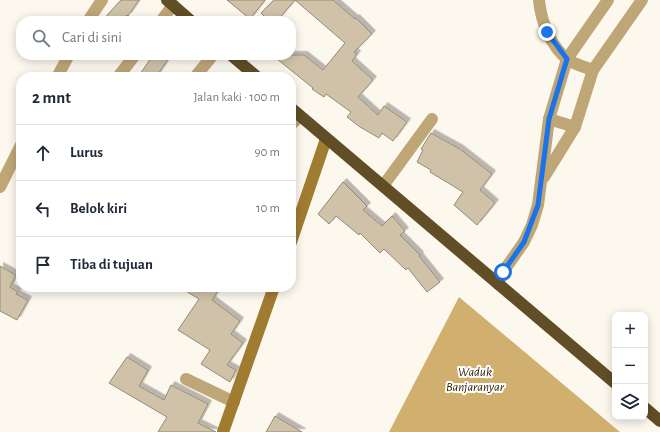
<!DOCTYPE html>
<html lang="id">
<meta charset="utf-8">
<style>
:root{--surface:#fff;--page:#f2f2f3;--text:#1f2937;--muted:#747a83;--line:#e0e1e3}
body{margin:0;font-family:"Alegreya Sans",sans-serif;background:var(--page);color:var(--text)}
.controls{position:absolute;right:12px;bottom:12px;display:grid;overflow:hidden;border-radius:8px;box-shadow:0 2px 10px #0003}
.controls button{width:36px;height:36px;display:grid;place-items:center;padding:0;border:0;border-bottom:1px solid var(--line);background:var(--surface);color:var(--text);font:20px sans-serif}
.stop{position:absolute;width:12px;height:12px;margin:-9px;border:3px solid #1a73e8;border-radius:50%;background:#fff}
.stop.end{background:#1a73e8;border-color:#fff;box-shadow:0 1px 4px #0008}
.list{margin:0;padding:0;list-style:none}
h2{display:flex;justify-content:space-between;align-items:center;height:52px;margin:0;padding:0 16px;font-size:17px}
h2 small{font-size:13px;font-weight:400;color:var(--muted)}
.list li{display:grid;grid-template-columns:26px 1fr auto;gap:12px;align-items:center;box-sizing:border-box;height:56px;padding:0 16px;border-top:1px solid var(--line)}
.list b{display:block;font-size:15px;white-space:nowrap}
.list em{font-size:13px;font-style:normal;color:var(--muted)}
.icon{flex:none;width:22px;height:22px;fill:none;stroke:currentColor;stroke-width:2;stroke-linecap:round;stroke-linejoin:round}
.map{position:relative;flex:none;width:660px;height:432px;overflow:hidden}
.search{position:absolute;background:var(--surface);box-shadow:0 2px 10px #0003;left:16px;top:16px;width:280px;height:44px;display:flex;align-items:center;gap:10px;box-sizing:border-box;padding:0 14px;border-radius:16px;color:var(--muted);font-size:15px}
.panel{position:absolute;background:var(--surface);box-shadow:0 2px 10px #0003;left:16px;top:72px;width:280px;height:220px;border-radius:16px}
.map>svg:first-child{display:block}
</style>
<div class="map">
<svg width="660" height="432" viewBox="0 0 660 432">
<defs>
<filter id="shadow"><feDropShadow dx="3.5" dy="-3.5" stdDeviation="0" flood-color="#0004"/></filter>
</defs>
<rect width="100%" height="100%" fill="#fdf8ee"/>
<polygon fill="#d1b06f" points="459,297 620,432 389,432"/>
<g fill="#cfc2a9" stroke="#968a72" filter="url(#shadow)">
<polygon points="121,0 139,0 128,16 127,15 121,21 102,21"/>
<polygon points="227,0 265,0 250,19"/>
<polygon points="274,0 295,0 277,21 269,21 261,13"/>
<polygon points="295,0 333,0 355,19 356,18 372,34 354,52 357,54 352,61 373,80 358,97 378,115 384,106 407,122 393,141 382,133 379,138 360,127 347,117 351,112 326,94 324,97 312,89 313,88 272,55 304,55 323,70 345,43"/>
<polygon points="153,55 171,55 156,77 138,77"/>
<polygon points="431,133 460,149 492,174 480,190 495,203 477,225 454,205 463,192 430,172 431,170 417,162 423,150 421,149"/>
<polygon points="343,182 367,206 363,210 382,226 392,216 405,231 400,235 420,255 419,256 440,282 427,292 408,268 406,270 384,249 380,253 360,233 359,235 336,216 329,224 318,214"/>
<polygon points="0,266 16,275 10,287 18,292 16,294 28,300 17,320 0,311"/>
<polygon points="179,287 220,287 212,300 240,321 231,334 243,343 227,365 236,370 230,382 201,364 210,350 178,330 199,299"/>
<polygon points="127,357 148,370 139,386 164,400 171,385 208,404 198,423 216,432 158,432 167,417 109,383"/>
<polygon points="275,416 302,432 266,432"/>
</g>
<g fill="none" stroke-linecap="round" stroke-linejoin="round">
<polyline stroke="#bea677" stroke-width="7" points="291,128 302,118"/>
<g stroke="#bea677" stroke-width="12">
<path d="M 539,0 C 541,21 550,45 567,59 C 573,64 585,67 593,70"/>
<polyline points="88,21 102,0"/>
<polyline points="161,21 173,5"/>
<polyline points="57,77 69,55"/>
<polyline points="118,77 135,55"/>
<polyline points="195,77 213,55"/>
<polyline points="549,119 575,127"/>
<polyline points="544,177 575,127 593,70 642,0"/>
<polyline points="383,186 432,119"/>
<polyline points="0,187 21,145"/>
<polyline points="498,284 503,272 524,242 532,225 538,205 549,119 567,59 608,0"/>
<polyline points="186,379 234,402"/>
</g>
<g stroke="#a07c30" stroke-width="12">
<polyline points="291,242 326,139"/>
<polyline points="223,432 274,287"/>
</g>
<g stroke="#614e27" stroke-width="12">
<polyline points="167,0 191,21"/>
<polyline points="231,55 257,77"/>
<polyline points="291,108 615,383"/>
<polyline points="645,408 660,421"/>
</g>
</g>
<g fill="none" stroke-linecap="round" stroke-linejoin="round">
<polyline stroke="#1a73e8" stroke-width="5" points="503,272 524,242 538,205 549,119 567,59 547,32"/>
</g>
<g text-anchor="middle" dominant-baseline="central" stroke-width="4" stroke-linejoin="round" paint-order="stroke">
<g font-size="13" font-style="italic" fill="#37290b" stroke="#fff">
<text x="475" y="372">Waduk<tspan x="475" dy="15">Banjaranyar</tspan></text>
</g>
</g>
</svg>
<div class="controls">
<button>+</button>
<button>−</button>
<button><svg class="icon" aria-label="layers" viewBox="0 0 24 24"><path d="M12 4l9 5-9 5-9-5zM3 14l9 5 9-5"/></svg></button>
</div>
<div class="stop" style="left:503px;top:272px"></div>
<div class="stop end" style="left:547px;top:32px"></div>
<div class="search"><svg class="icon" aria-label="search" viewBox="0 0 24 24"><circle cx="10" cy="10" r="6"/><path d="M15 15l6 6"/></svg>Cari di sini</div>
<section class="panel">
<h2>2 mnt<small>Jalan kaki · 100 m</small></h2>
<ul class="list">
<li><svg class="icon" aria-label="ahead" viewBox="0 0 24 24"><path d="M12 20V5M6 11l6-6 6 6"/></svg><div><b>Lurus</b></div><em>90 m</em></li>
<li><svg class="icon" aria-label="left" viewBox="0 0 24 24"><path d="M17 20v-9H6M10 6l-5 5 5 5"/></svg><div><b>Belok kiri</b></div><em>10 m</em></li>
<li><svg class="icon" aria-label="arrive" viewBox="0 0 24 24"><path d="M6 21V4h12l-3 4 3 4H6"/></svg><div><b>Tiba di tujuan</b></div></li>
</ul>
</section>
</div>
